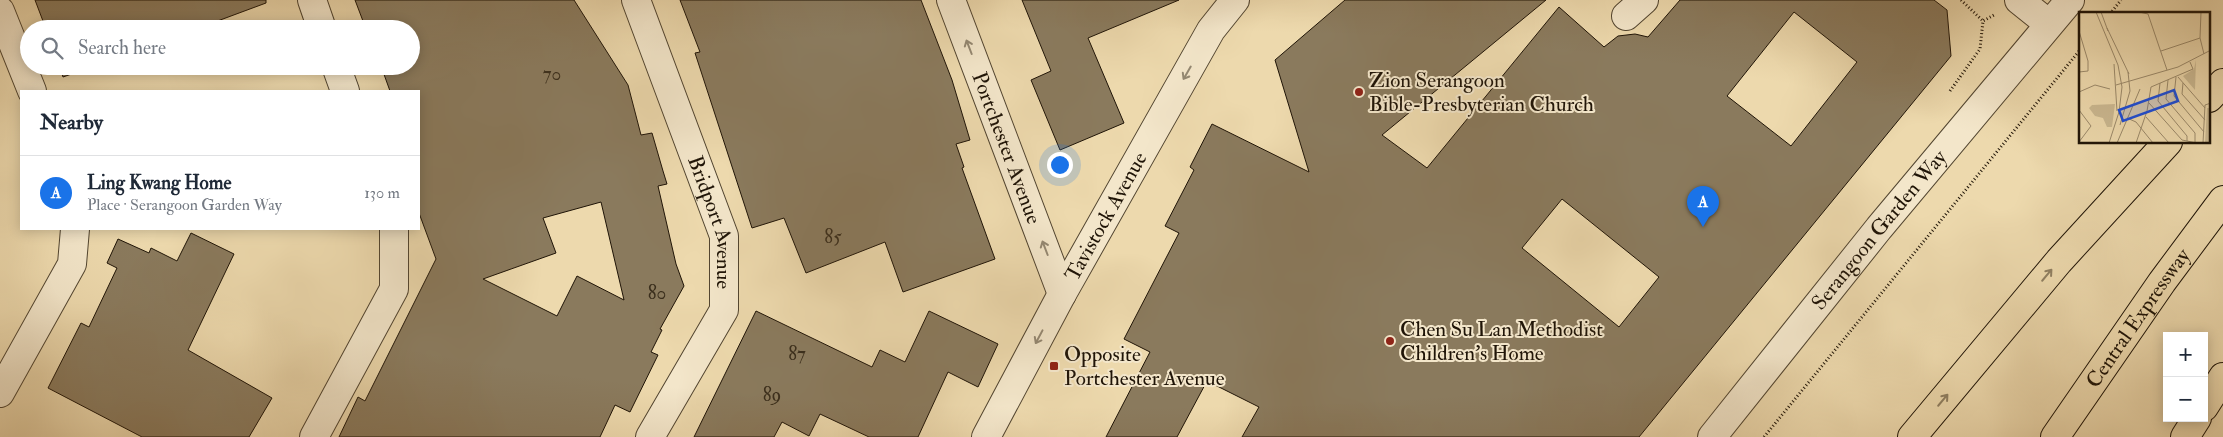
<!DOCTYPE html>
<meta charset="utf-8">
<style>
:root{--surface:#fff;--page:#f2f2f3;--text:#1f2937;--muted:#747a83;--line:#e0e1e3;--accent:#1a73e8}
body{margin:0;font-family:"IM FELL Double Pica",serif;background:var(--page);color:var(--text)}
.controls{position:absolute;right:15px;bottom:15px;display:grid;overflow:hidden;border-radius:0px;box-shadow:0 2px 12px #0003}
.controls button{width:45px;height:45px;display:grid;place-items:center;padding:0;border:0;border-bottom:1px solid var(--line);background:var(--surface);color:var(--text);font:25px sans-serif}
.you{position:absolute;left:1059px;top:164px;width:18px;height:18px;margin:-12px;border:4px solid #fff;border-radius:50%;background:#1a73e8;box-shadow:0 0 0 8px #1a73e833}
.badge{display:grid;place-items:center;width:32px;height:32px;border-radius:50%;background:var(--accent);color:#fff;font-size:16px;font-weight:700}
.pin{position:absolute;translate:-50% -41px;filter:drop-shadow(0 1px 2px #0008)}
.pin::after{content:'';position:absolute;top:26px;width:18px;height:15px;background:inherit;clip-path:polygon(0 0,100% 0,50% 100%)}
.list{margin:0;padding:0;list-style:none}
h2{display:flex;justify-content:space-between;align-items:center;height:65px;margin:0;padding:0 20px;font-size:21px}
h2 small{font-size:16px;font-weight:400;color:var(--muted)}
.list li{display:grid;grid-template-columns:32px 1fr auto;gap:15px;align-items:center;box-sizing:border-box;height:75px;padding:0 20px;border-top:1px solid var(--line)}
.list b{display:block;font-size:19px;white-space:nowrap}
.list p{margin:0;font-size:16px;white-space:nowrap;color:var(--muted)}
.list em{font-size:16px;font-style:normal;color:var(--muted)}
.icon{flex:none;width:28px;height:28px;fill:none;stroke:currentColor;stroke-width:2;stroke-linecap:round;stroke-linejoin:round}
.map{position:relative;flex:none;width:2223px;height:437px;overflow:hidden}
.search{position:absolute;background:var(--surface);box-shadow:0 2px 12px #0003;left:20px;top:20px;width:400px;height:55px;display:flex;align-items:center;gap:12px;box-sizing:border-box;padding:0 18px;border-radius:28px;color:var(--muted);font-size:19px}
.panel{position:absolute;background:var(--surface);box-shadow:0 2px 12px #0003;left:20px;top:90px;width:400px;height:140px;border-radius:0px}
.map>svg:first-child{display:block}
</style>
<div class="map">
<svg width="2223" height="437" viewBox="0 0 2223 437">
<rect width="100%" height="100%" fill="#edd9ad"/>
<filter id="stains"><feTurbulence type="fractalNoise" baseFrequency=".004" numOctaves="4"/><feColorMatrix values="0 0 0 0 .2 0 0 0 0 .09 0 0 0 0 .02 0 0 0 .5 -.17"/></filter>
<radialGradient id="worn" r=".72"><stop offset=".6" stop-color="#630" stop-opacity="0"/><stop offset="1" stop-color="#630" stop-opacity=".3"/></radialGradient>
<g fill="#8a7a5d" stroke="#1f1407" fill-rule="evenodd">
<polygon points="35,0 266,0 266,3 196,29 46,29"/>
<path d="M 355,0 L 574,0 L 628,85 L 641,135 L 652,133 L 663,171 L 667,184 L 658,186 L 676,264 L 684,286 L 660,329 L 662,330 L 651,352 L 658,355 L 630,412 L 615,405 L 600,437 L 339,437 L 358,397 L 365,401 L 436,259 L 419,213 L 419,91 L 390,91 L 381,66 L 411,66 L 411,29 L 366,29 ZM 601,202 L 624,300 L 577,276 L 557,316 L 483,279 L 556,253 L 543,218 Z"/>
<polygon points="680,0 921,0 952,80 970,140 956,144 964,167 962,168 995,259 903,292 885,242 806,273 784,218 752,228 695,53 700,52"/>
<polygon points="1022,0 1179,0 1088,38 1124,123 1060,150 1031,80 1051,71"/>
<path d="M 1345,0 L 1546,0 L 1382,135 L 1427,168 L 1559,7 L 1604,47 L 1618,36 L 1635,34 L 1648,37 L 1680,0 L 1934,0 L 1947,10 L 1951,56 L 1639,437 L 1242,437 L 1259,407 L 1207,381 L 1177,437 L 1106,437 L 1150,352 L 1124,339 L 1179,233 L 1165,226 L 1194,170 L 1190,167 L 1212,124 L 1309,172 L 1275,60 ZM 1794,12 L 1857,62 L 1791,146 L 1727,96 ZM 1562,199 L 1659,277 L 1619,327 L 1522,248 Z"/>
<polygon points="59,66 94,66 63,77"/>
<polygon points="191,233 234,254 188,350 272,398 249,437 142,437 48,388 81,323 89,327 117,268 107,263 118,239 149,253 151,248 177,261"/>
<polygon points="756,311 872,367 880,350 905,362 929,311 998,344 978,387 948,372 918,437 869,437 820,414 809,436 782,422 774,437 694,437"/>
</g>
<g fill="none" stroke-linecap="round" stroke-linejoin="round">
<g stroke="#524530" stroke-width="30">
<g id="minor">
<polyline points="312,0 322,29"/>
<path id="s1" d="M 636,0 L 724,236 L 724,310 L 650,437"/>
<path id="s2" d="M 951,0 L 1062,294"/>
<polyline points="2019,0 2049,24"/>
<polyline points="0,11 32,91"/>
<polyline points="1626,16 1644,0"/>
<polyline points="336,66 345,91"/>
<polyline points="0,393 72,264 75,229"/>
<polyline points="314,437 394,289 394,229"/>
<path id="s3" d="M 986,437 L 1062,294 L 1211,30 L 1235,0"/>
<path id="s4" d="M 1712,437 L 1879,228 L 2070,0"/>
</g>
</g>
<g stroke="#1f1407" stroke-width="30">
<g id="highway">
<polyline points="2209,98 2223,83"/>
<polyline points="2204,407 2223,377"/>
<polyline points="1912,437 2059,261 2168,142"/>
<path id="s5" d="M 2055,437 L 2162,282 L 2223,200"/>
<polyline points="2185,437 2197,418"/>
</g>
</g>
<g stroke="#1f1407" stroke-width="3" stroke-dasharray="1 2.5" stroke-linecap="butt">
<polyline points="1961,0 1983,21"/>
<polyline points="2110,14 2121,0"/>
<polyline points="1950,91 1980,49 1983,21 1994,15"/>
<polyline points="1764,437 2080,50"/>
</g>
<use href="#minor" stroke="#f3e6ca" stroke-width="28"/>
<use href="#highway" stroke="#edd9ad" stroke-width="28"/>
</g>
<defs><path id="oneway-shaft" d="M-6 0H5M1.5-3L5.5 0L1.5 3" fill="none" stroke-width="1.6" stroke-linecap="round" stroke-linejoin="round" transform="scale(1.25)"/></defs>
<g stroke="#948872">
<use href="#oneway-shaft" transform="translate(969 47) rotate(-111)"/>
<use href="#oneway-shaft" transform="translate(1187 73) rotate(120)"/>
<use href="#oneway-shaft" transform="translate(1045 248) rotate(-111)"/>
<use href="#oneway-shaft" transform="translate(1039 337) rotate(118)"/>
</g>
<g stroke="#908062">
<use href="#oneway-shaft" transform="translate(2047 275) rotate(-50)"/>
<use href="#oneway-shaft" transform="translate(1943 400) rotate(-50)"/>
</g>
<g fill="#8f2418" stroke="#f3e6ca" stroke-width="2">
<circle cx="1359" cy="92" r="5"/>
<circle cx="1390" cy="341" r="5"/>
<rect x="1049" y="361" width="10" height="10" rx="2.5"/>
</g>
<g text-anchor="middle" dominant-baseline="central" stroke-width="4" stroke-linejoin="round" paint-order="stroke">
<g font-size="19" fill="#3a2e1c">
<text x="552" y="74">70</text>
<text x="833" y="237">85</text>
<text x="657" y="293">80</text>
<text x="797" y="354">87</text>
<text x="772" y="395">89</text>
</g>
<g font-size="21" fill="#1f1407" stroke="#f3e6ca" text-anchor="start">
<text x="1369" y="80">Zion Serangoon<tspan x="1369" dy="24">Bible-Presbyterian Church</tspan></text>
<text x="1400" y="329">Chen Su Lan Methodist<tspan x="1400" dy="24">Children's Home</tspan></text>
<text x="1064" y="354">Opposite<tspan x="1064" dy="24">Portchester Avenue</tspan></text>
</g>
<g font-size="21" fill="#1f1407" stroke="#f3e6ca">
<text stroke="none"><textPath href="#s2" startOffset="158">Portchester Avenue</textPath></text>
<text stroke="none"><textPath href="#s3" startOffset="251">Tavistock Avenue</textPath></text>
<text stroke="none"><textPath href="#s1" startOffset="236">Bridport Avenue</textPath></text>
<text stroke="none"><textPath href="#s4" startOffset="266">Serangoon Garden Way</textPath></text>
<text stroke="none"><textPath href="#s5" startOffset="145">Central Expressway</textPath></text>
</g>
</g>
<g transform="translate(2079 12)">
<rect width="131" height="131" fill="#edd9ad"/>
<path d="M 117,48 L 116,78 L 104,64 L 115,57 ZM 36,92 L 33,115 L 28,115 L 24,106 L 16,104 L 10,96 L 13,93 ZM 128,96 L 131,96 L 131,131 L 126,131 Z" fill="#cab891"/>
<path fill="none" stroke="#9b8a6b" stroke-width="1" d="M 17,0 L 39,53 L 43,75 L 40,100 L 30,131M 22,0 L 29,19M 60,0 L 69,2 L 88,58M 122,0 L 121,26 L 125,42M 28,16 L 50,62M 0,19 L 9,49 L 9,59 L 0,60M 82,39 L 121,26M 35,52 L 38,99M 97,65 L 95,84 L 125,120M 99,65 L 126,96M 89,68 L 87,87 L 116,121 L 116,130M 81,71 L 79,89 L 108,124 L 108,129M 104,71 L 103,82 L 126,108M 37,73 L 99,55 L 132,38M 0,80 L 16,73 L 31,77M 70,91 L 103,128 L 118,131M 0,98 L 12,114 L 0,130M 67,105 L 90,131M 48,106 L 57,110 L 74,131M 41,113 L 51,79 L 49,60M 38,131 L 61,77M 57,131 L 68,99 L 72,75 L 114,57 L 111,50M 124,131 L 126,93 L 132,91"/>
<path fill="#1d4ed8" fill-opacity="0.15" stroke="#1d4ed8" stroke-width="2.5" d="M 95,78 L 99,89 L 44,109 L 40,98 Z"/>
<rect width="131" height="131" fill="none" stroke="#1f1407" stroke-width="2.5"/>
</g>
<rect width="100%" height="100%" filter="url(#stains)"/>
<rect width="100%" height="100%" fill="url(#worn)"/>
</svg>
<div class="controls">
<button>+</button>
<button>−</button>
</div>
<div class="you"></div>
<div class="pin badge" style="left:1703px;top:227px">A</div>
<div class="search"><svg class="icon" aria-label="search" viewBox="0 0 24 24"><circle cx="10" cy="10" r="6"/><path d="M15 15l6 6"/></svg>Search here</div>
<section class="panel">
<h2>Nearby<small></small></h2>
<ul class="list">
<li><span class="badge">A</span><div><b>Ling Kwang Home</b><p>Place · Serangoon Garden Way</p></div><em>130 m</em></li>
</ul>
</section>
</div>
